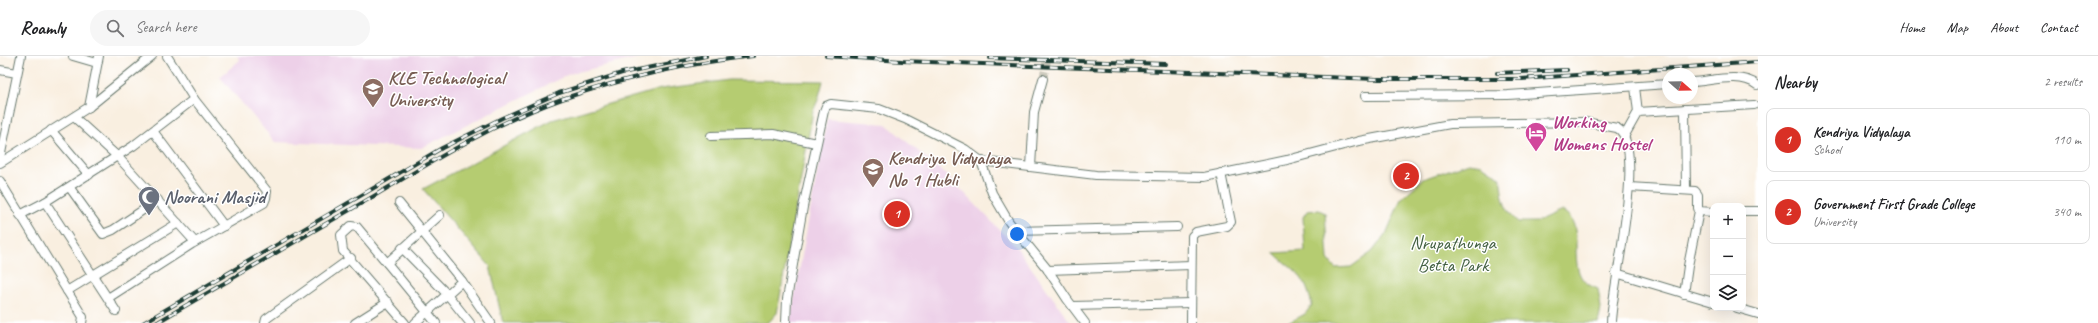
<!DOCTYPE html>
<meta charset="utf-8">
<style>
:root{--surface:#fff;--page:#f6f6f6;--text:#202124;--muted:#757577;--line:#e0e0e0;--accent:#d93025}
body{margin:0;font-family:Caveat,sans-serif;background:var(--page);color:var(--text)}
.controls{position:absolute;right:12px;bottom:12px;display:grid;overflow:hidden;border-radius:8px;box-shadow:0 4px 16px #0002}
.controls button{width:36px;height:36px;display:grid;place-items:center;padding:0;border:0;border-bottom:1px solid var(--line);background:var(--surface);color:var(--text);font:20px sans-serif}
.compass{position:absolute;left:1662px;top:12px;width:36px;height:36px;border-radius:50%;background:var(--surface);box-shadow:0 4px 16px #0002;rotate:110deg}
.you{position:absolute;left:1017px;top:178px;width:14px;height:14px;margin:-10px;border:3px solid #fff;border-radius:50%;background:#1a73e8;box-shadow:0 0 0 6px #1a73e833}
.badge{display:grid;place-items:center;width:26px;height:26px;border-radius:50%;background:var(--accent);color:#fff;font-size:13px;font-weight:700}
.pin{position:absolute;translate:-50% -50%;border:2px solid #fff;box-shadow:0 1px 4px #0006}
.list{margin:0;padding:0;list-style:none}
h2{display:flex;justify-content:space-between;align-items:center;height:52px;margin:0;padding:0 16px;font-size:17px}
h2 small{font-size:13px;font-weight:400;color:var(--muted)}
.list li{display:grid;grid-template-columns:26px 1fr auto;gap:12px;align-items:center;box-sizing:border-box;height:64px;margin:0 8px 8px;padding:0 8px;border:1px solid var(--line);border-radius:8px}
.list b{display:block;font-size:15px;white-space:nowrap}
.list p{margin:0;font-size:13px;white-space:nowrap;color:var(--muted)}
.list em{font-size:13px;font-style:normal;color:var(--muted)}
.icon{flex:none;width:22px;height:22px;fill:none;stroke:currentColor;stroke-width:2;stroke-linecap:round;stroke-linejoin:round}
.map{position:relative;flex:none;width:1758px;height:267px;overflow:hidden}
header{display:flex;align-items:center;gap:24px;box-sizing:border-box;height:56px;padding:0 20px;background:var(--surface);border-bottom:1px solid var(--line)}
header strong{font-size:19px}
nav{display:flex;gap:22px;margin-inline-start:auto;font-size:14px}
.search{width:280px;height:36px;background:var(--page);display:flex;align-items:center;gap:10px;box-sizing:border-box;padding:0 14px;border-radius:22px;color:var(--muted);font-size:15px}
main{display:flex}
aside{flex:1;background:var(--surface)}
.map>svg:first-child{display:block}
</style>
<header>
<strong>Roamly</strong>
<div class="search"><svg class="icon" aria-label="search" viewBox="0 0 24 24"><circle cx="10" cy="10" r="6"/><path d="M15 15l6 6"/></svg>Search here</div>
<nav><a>Home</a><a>Map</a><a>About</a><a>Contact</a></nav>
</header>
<main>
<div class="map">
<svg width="1758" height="267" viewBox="0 0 1758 267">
<rect width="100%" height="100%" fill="#fff"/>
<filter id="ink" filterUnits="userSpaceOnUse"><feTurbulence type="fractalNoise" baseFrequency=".025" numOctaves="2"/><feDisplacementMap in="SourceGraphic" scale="8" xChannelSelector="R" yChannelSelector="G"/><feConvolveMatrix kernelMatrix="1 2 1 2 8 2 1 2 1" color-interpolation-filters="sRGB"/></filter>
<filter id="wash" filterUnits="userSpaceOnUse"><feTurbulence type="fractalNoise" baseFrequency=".012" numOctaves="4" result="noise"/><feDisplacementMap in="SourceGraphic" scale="16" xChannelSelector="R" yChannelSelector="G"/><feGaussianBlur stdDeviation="0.9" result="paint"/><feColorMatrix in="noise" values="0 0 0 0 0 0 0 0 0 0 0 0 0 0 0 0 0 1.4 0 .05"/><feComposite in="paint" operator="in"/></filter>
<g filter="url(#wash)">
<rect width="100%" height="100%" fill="#f9efe0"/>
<g fill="#edd0e8">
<polygon points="237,0 646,0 569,18 421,92 275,86 220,21 240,4"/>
<polygon points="827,63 886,68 951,123 1017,192 1071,267 791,267 790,265"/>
</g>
<g fill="#b5cc71" stroke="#6a8452">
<polygon points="729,24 823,25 818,44 813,55 777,257 768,267 503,267 490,210 423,133 552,64 661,33"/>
<path d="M 1469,107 L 1482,109 L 1500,121 C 1503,141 1502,152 1518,166 L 1537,166 L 1562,155 C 1587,167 1567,206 1584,225 C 1587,229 1594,231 1598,233 L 1601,252 L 1598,267 L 1288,267 L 1305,258 L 1312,249 C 1304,216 1296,218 1274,197 L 1305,195 L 1303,161 L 1307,155 L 1319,154 L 1325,157 L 1328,203 L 1335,212 L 1351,211 L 1372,196 L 1386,178 L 1401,143 L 1423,123 Z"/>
</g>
</g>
<g filter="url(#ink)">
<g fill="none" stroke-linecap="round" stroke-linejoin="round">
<polyline stroke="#cdcbbe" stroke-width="8" stroke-dasharray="8 4" stroke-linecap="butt" points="1043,23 1048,0"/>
<g stroke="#6b7b70" stroke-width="10">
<g id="street">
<polyline points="73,0 97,7"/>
<polyline points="0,14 17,17"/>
<path d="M 1692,26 C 1712,25 1740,16 1757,29"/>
<polyline points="1365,40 1508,39 1668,28"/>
<polyline points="89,51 99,0"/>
<polyline points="1685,53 1686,134"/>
<polyline points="1638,56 1754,49"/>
<polyline points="74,61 118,101 195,186"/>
<polyline points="51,74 89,119"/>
<polyline points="153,75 224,170"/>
<polyline points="1625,79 1638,56 1635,31"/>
<polyline points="711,80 773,78 816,87"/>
<polyline points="0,102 21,0"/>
<polyline points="981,105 992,137 1009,166 1048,214 1067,243 1085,267"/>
<polyline points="0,107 89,51 152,0"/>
<polyline points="1031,111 1034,56 1043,23"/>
<polyline points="0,125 83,261 82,267"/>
<polyline points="1629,131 1695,135 1698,139 1698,152 1699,155 1713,156"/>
<polyline points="70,132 103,178 113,174 158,144"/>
<polyline points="45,146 133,90 194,43 167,0"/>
<polyline points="399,147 462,225 415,267"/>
<polyline points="1743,155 1758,155"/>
<polyline points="20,159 45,146 116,255"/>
<polyline points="1016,175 1177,171"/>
<polyline points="402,192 447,238 470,267"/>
<polyline points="387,207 436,267"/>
<polyline points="1048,214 1191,209"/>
<polyline points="1616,217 1713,246"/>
<polyline points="462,225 491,267"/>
<polyline points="67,235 178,167"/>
<polyline points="1684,238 1688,210 1699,155"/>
<polyline points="108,242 192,188 264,147 266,142 267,135 194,43"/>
<polyline points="1073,250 1191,247"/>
<polyline points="1737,252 1758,258"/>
<polyline points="265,267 266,263 351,202"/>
<polyline points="355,267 388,246"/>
<polyline points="405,267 343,195 341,179 351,170 357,171 387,207 440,159"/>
<path d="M 786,267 L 787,243 L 803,151 L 824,55 L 826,50 L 831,48 L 879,53 L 905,63 L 965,93 L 981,105 L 1096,119 L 1204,121 L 1287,104 L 1359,85 L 1450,68 L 1585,66 L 1617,72 C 1648,89 1611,232 1611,267"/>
<polyline points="1191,267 1192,180 1196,176 1227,170 1231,166 1221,117"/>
</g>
</g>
<use href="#street" stroke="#fff" stroke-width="8"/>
<g stroke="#1f3d34" stroke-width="4">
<g id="rail">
<polyline points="826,0 902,5 1377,23 1521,23 1758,6"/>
<polyline points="990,2 1166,8"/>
<polyline points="1497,17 1567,14"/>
<polyline points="143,267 442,92 502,62 559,37 622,17 706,0"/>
<path d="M 156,267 C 228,225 301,182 374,140 C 434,104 496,66 562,43 C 624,22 688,7 753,0"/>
</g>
</g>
<use href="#rail" stroke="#fff" stroke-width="2.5" stroke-dasharray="8" stroke-linecap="butt"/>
</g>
</g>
<defs>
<g id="university-pin" transform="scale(1.15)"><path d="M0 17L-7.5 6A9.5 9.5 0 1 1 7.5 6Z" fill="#8d6e63" stroke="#fff"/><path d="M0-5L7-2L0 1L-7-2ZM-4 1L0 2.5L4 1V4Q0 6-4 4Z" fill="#fff"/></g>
<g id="hotel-pin" transform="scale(1.15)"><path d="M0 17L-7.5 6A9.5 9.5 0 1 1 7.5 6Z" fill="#d1479c" stroke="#fff"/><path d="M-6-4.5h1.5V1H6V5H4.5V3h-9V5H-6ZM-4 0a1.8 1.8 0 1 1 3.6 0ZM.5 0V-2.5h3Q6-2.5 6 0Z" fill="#fff"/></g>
<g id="school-pin" transform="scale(1.15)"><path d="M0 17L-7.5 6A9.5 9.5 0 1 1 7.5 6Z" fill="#8d6e63" stroke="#fff"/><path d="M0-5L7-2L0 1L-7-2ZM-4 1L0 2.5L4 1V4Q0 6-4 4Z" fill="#fff"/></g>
<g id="mosque-pin" transform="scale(1.15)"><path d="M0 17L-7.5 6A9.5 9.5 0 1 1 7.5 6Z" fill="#6b7280" stroke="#fff"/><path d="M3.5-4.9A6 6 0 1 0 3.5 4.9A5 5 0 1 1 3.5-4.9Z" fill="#fff"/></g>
</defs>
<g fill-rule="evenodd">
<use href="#university-pin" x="373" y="33"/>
<use href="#hotel-pin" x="1536" y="77"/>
<use href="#school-pin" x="873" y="113"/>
<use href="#mosque-pin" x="149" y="141"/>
</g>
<g text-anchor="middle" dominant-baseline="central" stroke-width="3" stroke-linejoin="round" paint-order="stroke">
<g font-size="19" font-weight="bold" fill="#785e54" stroke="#fff" text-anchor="start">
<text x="388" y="22">KLE Technological<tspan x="388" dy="22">University</tspan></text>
<text x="888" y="102">Kendriya Vidyalaya<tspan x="888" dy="22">No 1 Hubli</tspan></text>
</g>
<g font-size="19" font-weight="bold" fill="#b23c85" stroke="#fff" text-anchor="start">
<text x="1552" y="66">Working<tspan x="1552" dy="22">Womens Hostel</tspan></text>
</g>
<g font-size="19" font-weight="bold" fill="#5b616d" stroke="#fff" text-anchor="start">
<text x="164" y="141">Noorani Masjid</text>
</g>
<g font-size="19" fill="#446143" stroke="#fff">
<text x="1453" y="187">Nrupathunga<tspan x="1453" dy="22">Betta Park</tspan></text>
</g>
</g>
</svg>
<div class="controls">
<button>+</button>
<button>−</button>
<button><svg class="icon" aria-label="layers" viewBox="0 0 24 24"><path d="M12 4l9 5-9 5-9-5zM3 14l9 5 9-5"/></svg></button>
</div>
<svg class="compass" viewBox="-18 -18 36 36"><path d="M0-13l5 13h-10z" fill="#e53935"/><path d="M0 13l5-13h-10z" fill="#757577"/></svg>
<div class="you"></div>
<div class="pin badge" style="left:897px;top:158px">1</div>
<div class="pin badge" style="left:1406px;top:120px">2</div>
</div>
<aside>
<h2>Nearby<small>2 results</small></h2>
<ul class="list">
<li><span class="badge">1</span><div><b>Kendriya Vidyalaya</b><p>School</p></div><em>110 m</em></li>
<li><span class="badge">2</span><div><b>Government First Grade College</b><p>University</p></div><em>340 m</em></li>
</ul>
</aside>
</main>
